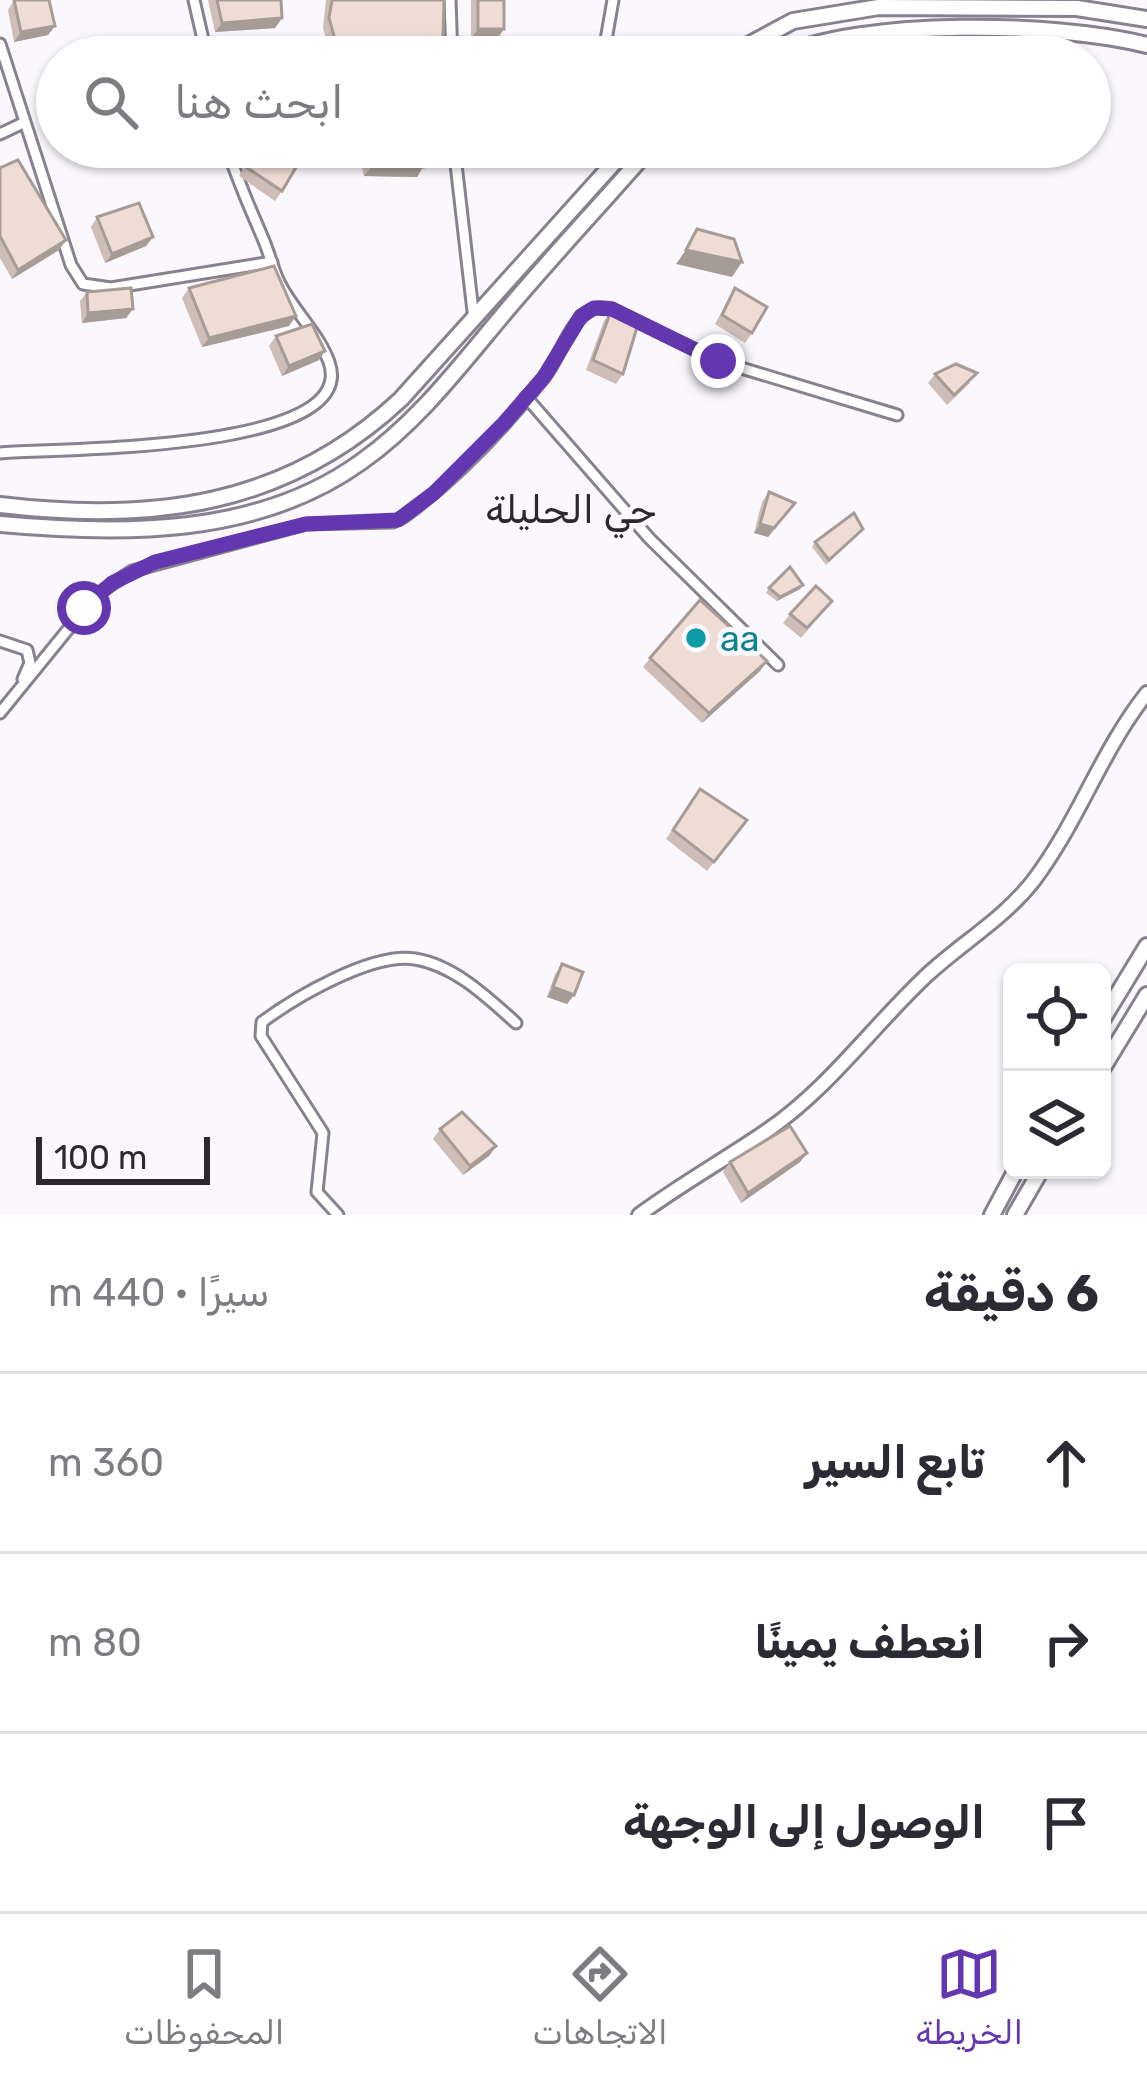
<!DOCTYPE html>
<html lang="ar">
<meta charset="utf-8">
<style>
:root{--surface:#fff;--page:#f7f7f7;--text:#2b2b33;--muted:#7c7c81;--line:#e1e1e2;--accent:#6337af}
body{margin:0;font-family:Rubik,"Noto Naskh Arabic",sans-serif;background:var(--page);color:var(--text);direction:rtl}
.controls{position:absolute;right:36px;bottom:36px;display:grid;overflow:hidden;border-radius:18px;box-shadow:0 3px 9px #0004}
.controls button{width:108px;height:108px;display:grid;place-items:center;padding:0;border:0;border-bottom:3px solid var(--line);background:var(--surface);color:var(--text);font:60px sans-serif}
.scale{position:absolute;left:36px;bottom:30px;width:174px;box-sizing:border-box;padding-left:12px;border:6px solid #2b282e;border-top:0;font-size:33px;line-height:42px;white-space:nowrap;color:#2b282e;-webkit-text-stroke:9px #faf7fd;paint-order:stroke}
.stop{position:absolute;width:36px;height:36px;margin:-27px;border:9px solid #6337af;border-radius:50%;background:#fff}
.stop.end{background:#6337af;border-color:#fff;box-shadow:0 3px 12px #0008}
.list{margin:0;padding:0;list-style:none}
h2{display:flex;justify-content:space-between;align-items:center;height:156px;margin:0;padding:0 48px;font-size:51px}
h2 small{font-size:39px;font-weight:400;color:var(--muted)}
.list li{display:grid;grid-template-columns:78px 1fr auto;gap:36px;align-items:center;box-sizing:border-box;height:180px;padding:0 48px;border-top:3px solid var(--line)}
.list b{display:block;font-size:45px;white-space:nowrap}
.list em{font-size:39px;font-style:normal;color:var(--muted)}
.icon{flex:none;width:66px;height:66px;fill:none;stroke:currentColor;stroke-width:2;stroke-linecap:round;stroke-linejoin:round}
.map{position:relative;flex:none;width:1147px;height:1215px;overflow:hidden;direction:ltr}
.search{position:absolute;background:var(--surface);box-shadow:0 3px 9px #0004;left:36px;right:36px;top:36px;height:132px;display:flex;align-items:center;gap:30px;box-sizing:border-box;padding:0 42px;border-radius:66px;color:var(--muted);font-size:45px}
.sheet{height:696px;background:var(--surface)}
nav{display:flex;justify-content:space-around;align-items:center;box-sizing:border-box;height:168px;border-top:3px solid var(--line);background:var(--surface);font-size:33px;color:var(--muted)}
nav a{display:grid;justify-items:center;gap:6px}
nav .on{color:var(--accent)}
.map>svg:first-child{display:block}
</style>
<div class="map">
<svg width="1147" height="1215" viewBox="0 0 1147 1215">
<rect width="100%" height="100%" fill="#faf7fd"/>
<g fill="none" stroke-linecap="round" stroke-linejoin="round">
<g stroke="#88818f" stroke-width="15">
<g id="minor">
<polyline points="194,0 207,57"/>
<polyline points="450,0 452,57"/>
<polyline points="0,44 71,265 83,284 111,288 272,262"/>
<polyline points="603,57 613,0"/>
<polyline points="0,134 23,123"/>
<polyline points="454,147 474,320"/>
<polyline points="526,397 649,538 778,665"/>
<path d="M 0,453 C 47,448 362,454 329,362 C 319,334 294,311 280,284 C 273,271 270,255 264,241 C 251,210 237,180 227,147"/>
<polyline points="0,641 27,650 30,663 23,679"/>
<path d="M 0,713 L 96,595 L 132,571 L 306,524 L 393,522 L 405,516 C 457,478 505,427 545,376 C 560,357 567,328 586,313 C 595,306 601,307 612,309 L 718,361 L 897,415"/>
<path d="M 338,1215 L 317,1192 L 323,1133 L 261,1036 L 262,1022 C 296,997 372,952 415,959 C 454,965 488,998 516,1023"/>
</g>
</g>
<g stroke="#88818f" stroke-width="18">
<path id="tertiary" d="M 639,1215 C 681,1184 726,1159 768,1130 C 829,1088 872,1027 925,977 C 961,943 1003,920 1034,880 C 1078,822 1101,751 1147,693"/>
</g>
<g stroke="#88818f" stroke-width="20">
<g id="secondary">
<polyline points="726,57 793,21 879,7 1077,8 1147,19"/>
<path d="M 778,57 C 863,18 1056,22 1147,45"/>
<path d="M 0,505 C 151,523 286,507 401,399 L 628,147"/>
<path d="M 0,524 C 121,535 257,537 361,462 C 421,420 465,359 512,304 C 557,251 605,200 651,147"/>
<polyline points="1102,1020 1147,946"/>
<polyline points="1102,1069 1147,995"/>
<polyline points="992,1215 1016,1170"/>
<polyline points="1015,1215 1041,1170"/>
</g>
</g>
<use href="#minor" stroke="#fff" stroke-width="9"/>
<use href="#tertiary" stroke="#fff" stroke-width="12"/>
<use href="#secondary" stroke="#fff" stroke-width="14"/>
</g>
<g fill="#cebeb7">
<polygon points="14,0 55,26 48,35 14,42 8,10"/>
<polygon points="208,0 281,0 282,18 275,28 215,32"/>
<polygon points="326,0 444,0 436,48 398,51 400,57 331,57 323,28"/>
<polygon points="471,0 504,0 504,29 497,39 471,39"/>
<polygon points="57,96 57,130 41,112 48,103"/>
<polygon points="256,147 282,191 275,201 239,176"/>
<polygon points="356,147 419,147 423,167 417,177 364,176"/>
<polygon points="477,147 513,147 514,150 507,160 480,165"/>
<polygon points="0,168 66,240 59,250 12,279 0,258"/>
<polygon points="97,217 153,237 146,246 105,263 91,227"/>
<polygon points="189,288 289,326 202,347 182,298"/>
<polygon points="735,288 752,333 745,343 715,324"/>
<polygon points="87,292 133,309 126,318 82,323 80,301"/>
<polygon points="611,311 623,374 616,384 586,370 604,321"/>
<polygon points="276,336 325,351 319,360 282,376 269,346"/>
<polygon points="935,374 970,383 947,405 928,383"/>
<polygon points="769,492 795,503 768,537 754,533 762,502"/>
<polygon points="863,529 826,565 812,547 815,542"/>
<polygon points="803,585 800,589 777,601 766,593 769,588"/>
<polygon points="832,601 801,638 783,623 790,614"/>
<polygon points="650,658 767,661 760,671 702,723 643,667"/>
<polygon points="700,789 747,820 707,871 666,839"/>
<polygon points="562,965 574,995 567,1004 547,997 555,974"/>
<polygon points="440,1129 496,1146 489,1156 463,1175 433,1139"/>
<polygon points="807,1153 800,1162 741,1203 723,1172 730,1162"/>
</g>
<g fill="#a79b95">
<polygon points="282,18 275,28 215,32 222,23"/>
<polygon points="55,26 48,35 14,42 21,32"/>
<polygon points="478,29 504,29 497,39 471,39"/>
<polygon points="443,38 436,48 390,51 397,42"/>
<polygon points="514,150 507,160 480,165 486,156"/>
<polygon points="371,167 423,167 417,177 364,176"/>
<polygon points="153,237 146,246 105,263 112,254"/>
<polygon points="66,240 59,250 12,279 18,270"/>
<polygon points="686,250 742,262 732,277 676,264"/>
<polygon points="133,309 126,318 82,323 88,313"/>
<polygon points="296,316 289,326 202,347 209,338"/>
<polygon points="325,351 319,360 282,376 289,366"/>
<polygon points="795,503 768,537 754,533 760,524"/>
<polygon points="803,585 800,589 777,601 780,597"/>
<polygon points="767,661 760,671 702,723 709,713"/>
<polygon points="553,987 574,995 567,1004 547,997"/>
<polygon points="496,1146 489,1156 463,1175 470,1166"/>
<polygon points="807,1153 800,1162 741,1203 748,1193"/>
</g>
<g fill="#efddd5" stroke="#a79b95" stroke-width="3">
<polygon points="14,0 49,0 55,26 21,32"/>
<polygon points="217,0 281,0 282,18 222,23"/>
<polygon points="332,0 444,0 443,38 397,42 400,57 340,57 329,18"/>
<rect x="478" y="0" width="26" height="29"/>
<polygon points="895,50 912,57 895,57"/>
<polygon points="57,96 57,113 48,103"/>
<polygon points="258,147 308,147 282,191 246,167"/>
<polygon points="365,147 419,147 423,167 371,167"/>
<polygon points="485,147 513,147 514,150 486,156"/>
<polygon points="18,160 66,240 18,270 0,236 0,168"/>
<polygon points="139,203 153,237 112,254 97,217"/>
<polygon points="697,229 734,239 742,262 686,250"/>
<polygon points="274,266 296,316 209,338 189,288"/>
<polygon points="131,288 133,309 88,313 87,292"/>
<polygon points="735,288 767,307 752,333 722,315"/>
<polygon points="611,311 638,324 623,374 593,360"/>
<polygon points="312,324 325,351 289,366 276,336"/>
<polygon points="956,364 977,373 954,395 935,374"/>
<polygon points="769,492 795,503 774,528 760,524"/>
<polygon points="854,513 863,529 829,560 815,542"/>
<polygon points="790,567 803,585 780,597 769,588"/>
<polygon points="816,586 832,601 807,628 790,614"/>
<polygon points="700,600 767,661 709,713 650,658"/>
<polygon points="700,789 747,820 714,862 673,830"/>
<polygon points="562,964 583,972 574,995 553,987"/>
<polygon points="462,1112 496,1146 470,1166 440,1129"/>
<polygon points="790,1126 807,1153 748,1193 730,1162"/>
</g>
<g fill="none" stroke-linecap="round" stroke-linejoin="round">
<polyline stroke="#6337af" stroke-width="15" points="84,608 112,583 155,562 306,524 398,520 434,493 504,423 544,377 581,316 594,308 612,309 718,361"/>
</g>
<circle fill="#0f9aa8" stroke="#faf7fd" stroke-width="4.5" cx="696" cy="638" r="12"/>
<g text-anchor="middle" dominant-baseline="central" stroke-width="10" stroke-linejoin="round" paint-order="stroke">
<g font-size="36" fill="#0d838f" stroke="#faf7fd" text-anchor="start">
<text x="720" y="638">aa</text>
</g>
<g font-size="39" fill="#2b282e" stroke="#faf7fd">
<text x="571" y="510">حي الحليلة</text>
</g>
</g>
</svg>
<div class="controls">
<button><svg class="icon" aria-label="locate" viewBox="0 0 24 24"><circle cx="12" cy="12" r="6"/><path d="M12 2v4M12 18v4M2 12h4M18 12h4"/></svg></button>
<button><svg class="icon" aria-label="layers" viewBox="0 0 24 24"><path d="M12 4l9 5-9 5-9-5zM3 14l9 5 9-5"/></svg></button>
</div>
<div class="scale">100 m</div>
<div class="stop" style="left:84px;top:608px"></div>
<div class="stop end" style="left:718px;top:361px"></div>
<div class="search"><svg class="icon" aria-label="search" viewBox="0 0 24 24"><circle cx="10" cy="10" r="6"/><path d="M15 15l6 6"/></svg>ابحث هنا</div>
</div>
<section class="sheet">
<h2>6 دقيقة<small>سيرًا · 440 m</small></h2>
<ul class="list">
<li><svg class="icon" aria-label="ahead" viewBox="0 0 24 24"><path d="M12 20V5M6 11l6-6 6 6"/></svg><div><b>تابع السير</b></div><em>360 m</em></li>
<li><svg class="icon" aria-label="right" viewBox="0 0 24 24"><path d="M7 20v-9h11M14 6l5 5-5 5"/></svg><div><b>انعطف يمينًا</b></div><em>80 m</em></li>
<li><svg class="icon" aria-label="arrive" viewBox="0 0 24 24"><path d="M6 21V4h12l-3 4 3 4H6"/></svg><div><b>الوصول إلى الوجهة</b></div></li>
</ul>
</section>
<nav>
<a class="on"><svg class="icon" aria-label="map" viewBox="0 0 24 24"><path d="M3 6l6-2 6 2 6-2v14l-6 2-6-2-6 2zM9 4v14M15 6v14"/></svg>الخريطة</a>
<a><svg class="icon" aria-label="directions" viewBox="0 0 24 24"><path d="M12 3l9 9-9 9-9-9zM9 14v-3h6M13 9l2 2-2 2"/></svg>الاتجاهات</a>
<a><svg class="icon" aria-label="saved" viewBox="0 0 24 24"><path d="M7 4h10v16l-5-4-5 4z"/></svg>المحفوظات</a>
</nav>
